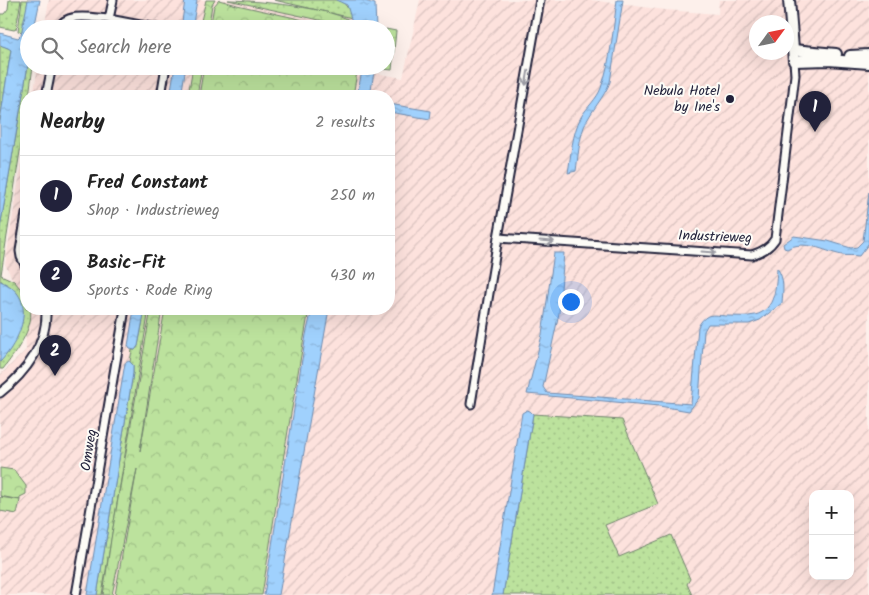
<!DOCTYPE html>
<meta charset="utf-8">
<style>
:root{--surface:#fff;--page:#f6f6f6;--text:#222;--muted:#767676;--line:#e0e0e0;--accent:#22223b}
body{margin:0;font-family:Kalam,sans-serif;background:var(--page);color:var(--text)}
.controls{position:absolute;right:15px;bottom:15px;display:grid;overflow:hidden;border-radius:10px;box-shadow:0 5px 20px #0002}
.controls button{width:45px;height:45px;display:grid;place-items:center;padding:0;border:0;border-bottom:1px solid var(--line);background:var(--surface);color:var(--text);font:25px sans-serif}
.compass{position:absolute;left:749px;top:15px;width:45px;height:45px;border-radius:50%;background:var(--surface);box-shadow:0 5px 20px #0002;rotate:57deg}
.you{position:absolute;left:570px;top:301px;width:18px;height:18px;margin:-12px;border:4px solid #fff;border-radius:50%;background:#1a73e8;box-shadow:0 0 0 8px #1a73e833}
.badge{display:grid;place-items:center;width:32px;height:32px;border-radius:50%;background:var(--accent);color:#fff;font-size:16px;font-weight:700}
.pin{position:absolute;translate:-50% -41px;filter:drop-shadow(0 1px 2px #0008)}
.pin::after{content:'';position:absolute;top:26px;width:18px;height:15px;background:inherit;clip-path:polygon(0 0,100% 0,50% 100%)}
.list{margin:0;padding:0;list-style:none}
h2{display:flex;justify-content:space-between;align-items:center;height:65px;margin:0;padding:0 20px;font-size:21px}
h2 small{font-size:16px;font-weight:400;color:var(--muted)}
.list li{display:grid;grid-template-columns:32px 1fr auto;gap:15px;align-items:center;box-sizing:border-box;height:80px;padding:0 20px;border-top:1px solid var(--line)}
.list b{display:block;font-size:19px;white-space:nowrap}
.list p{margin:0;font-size:16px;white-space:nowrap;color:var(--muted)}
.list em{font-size:16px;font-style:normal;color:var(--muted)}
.icon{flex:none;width:28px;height:28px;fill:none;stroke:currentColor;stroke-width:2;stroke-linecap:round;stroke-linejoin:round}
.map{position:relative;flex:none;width:869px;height:595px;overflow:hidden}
.search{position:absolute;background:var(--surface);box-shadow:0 5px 20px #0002;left:20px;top:20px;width:375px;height:55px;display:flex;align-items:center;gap:12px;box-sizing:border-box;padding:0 18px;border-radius:28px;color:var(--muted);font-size:19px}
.panel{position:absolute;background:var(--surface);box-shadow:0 5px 20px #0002;left:20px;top:90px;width:375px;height:225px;border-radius:20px}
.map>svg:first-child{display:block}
</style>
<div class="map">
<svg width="869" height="595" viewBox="0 0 869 595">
<defs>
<pattern id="industrial-furrows" width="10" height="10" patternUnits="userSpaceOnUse" patternTransform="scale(1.25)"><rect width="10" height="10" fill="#fde2dd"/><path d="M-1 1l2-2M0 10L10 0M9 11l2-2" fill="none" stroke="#d9c2bf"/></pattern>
<pattern id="grass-dots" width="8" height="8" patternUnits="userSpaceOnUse" patternTransform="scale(1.25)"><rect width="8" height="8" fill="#bce29d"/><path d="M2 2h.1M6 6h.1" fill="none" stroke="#a1c288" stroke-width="1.8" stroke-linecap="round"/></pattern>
<pattern id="forest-crowns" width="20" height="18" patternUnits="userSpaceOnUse" patternTransform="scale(1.25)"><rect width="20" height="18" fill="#bce29d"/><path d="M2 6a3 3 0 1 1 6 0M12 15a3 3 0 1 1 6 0" fill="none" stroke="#a1c288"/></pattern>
<pattern id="water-ripples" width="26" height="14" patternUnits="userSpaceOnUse" patternTransform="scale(1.25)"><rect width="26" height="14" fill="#a0d1fd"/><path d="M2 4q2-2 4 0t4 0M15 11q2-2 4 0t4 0" fill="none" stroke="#8ab3da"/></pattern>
</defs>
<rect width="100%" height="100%" fill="#fdf0eb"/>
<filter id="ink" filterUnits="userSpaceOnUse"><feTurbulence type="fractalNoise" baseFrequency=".02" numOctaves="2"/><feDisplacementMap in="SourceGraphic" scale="10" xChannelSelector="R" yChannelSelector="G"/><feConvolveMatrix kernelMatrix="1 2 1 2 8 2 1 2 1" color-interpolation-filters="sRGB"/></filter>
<g filter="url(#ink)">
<g fill="url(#industrial-furrows)" fill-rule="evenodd">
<polygon points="49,0 249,0 359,19 360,29 44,29"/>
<path d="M 420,0 L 591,0 L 665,10 L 718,14 L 719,0 L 869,0 L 869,595 L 0,595 L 0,375 L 26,350 L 24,303 L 5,264 L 26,136 L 26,309 L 389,309 L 389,96 L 33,96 L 38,66 L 363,66 L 364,71 L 403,78 ZM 756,22 L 786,22 L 786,52 L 756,52 ZM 813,494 L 850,494 L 850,576 L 813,576 Z"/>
</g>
<g fill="url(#grass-dots)" stroke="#6f826c">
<polygon points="9,0 21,0 16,29 14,30 0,27 0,14 4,14 8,9"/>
<polygon points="22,0 28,0 23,32 18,31"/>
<polygon points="274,0 336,0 343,2 351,12 352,18"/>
<polygon points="0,45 9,48 11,50 0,121"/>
<path d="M 29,59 L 29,66 L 33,66 L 29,96 L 26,96 L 26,112 L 1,275 L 14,281 L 26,295 L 26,309 L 30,309 C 35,327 14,355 3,369 L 0,369 L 0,362 L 11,348 L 2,281 L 0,281 L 0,228 Z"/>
<polygon points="145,309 149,309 102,595 97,595 133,373 133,365 130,362 132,350 135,350 138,346"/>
<polygon points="533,414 622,420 658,504 605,525 619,557 671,535 690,579 687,584 692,595 503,595"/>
</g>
<g fill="url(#forest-crowns)" stroke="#6f826c">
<polygon points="206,0 215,0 212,5 208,29 199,29"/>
<polygon points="219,0 237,5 344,29 210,29 214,6"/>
<path d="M 228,0 C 250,0 339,8 353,23 L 347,26 Z"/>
<polygon points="386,29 396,31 392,70 375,68 375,66 386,66"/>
<polygon points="193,66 202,66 197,96 188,96"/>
<polygon points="204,66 358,66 353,96 199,96"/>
<polygon points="151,309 162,309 140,451 165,309 309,309 284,454 262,595 115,595 137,469 112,595 103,595 111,539"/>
<polygon points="0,468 14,470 26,486 26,494 20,497 20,500 0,496"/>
</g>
<polygon fill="#bce29d" stroke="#6f826c" points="0,497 20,500 17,514 0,511"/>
<g fill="url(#water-ripples)" stroke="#6e8baf">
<polygon points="28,0 40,0 34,29 29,29 29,59 0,228 0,121 11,50 8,48 0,45 0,33 18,38 21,35"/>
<polygon points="185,0 197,0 192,29 181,29"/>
<polygon points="336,0 361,0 375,4 376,29 354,29 347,5"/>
<path d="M 617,0 L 623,0 L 610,82 C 604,98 591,110 584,127 C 579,141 578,157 576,171 L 568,173 C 571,155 572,134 581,117 C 587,107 597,99 601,88 C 611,60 613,29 617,0 Z"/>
<polygon points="175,66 186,66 181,96 170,96"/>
<polygon points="363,66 375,66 370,96 357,96"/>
<polygon points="389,104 431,111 430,119 389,112"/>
<path d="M 869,192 L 869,243 L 859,256 C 853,255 847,256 842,255 C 823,251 805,239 787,249 L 784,248 L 783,244 L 794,236 L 828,241 L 851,248 L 857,247 L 863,241 Z"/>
<path d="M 554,253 L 564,253 L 559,313 L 543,387 L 547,393 L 691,404 L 698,327 C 700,323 703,318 708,316 C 713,314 722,316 728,316 C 737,316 747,317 755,315 C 776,310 776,285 777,268 C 785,279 783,290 782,303 L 760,320 L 749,324 L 708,324 L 704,331 L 699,398 L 689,411 L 659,406 L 527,394 L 542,335 Z"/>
<path d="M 0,281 C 39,296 22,339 0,362 Z"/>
<polygon points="134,309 145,309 138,346 135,350 130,349 128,346"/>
<polygon points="312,309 329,309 279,595 264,595 306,335"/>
<polygon points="129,361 133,365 133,373 97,595 87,595 125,363"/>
<polygon points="527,410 530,411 533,414 503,595 492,595 522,413"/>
</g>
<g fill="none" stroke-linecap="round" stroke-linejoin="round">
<g stroke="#22223b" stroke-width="11">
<g id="street">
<polyline points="109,19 161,29"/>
<path d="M 58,29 C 66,11 93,18 109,19 L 113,0"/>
<polyline points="46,96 52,66"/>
<polyline points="161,96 166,66"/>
<polyline points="26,214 20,251 21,257 26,267"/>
<path d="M 498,238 L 752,255 C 763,251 769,248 775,239 L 795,75 L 794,61"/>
<path d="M 0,393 C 26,373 48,343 46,309"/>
<polyline points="471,404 498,238 540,0"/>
<polyline points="76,595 125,309"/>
</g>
</g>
<g stroke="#22223b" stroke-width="14">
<g id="secondary">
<polyline points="789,0 794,61 828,60 869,63"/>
<polyline points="793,50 836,54"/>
<polyline points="850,56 869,55"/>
</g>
</g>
<use href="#street" stroke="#fdfcf7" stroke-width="7"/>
<use href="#secondary" stroke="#fdfcf7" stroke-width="10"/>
</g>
<defs><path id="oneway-shaft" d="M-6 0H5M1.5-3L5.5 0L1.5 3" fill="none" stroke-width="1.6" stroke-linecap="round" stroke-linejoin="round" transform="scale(1.25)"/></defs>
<g stroke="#9a9aa2">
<use href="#oneway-shaft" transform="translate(527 78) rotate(100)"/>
<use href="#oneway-shaft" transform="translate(547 241) rotate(4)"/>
<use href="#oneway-shaft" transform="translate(709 252) rotate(4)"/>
</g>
</g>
<circle fill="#22223b" stroke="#fdfcf7" stroke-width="2" cx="730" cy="99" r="5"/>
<g text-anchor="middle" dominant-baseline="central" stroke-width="4" stroke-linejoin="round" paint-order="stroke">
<g font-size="14" fill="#22223b" stroke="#fdfcf7" text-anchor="end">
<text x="720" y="91">Nebula Hotel<tspan x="720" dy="16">by Ine's</tspan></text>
</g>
<g font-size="14" fill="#22223b" stroke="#fdfcf7">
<text transform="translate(715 237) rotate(2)">Industrieweg</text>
<text transform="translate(89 450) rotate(-81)">Omweg</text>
</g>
</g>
</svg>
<div class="controls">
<button>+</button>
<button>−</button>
</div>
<svg class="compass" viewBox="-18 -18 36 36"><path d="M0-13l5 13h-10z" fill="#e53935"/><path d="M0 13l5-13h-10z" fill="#767676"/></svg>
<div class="you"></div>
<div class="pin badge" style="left:815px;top:132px">1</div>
<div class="pin badge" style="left:55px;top:376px">2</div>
<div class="search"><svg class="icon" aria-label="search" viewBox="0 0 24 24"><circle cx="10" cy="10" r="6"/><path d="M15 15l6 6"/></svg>Search here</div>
<section class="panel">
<h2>Nearby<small>2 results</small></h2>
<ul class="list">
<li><span class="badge">1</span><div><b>Fred Constant</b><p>Shop · Industrieweg</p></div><em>250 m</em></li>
<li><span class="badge">2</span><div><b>Basic-Fit</b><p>Sports · Rode Ring</p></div><em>430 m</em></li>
</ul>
</section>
</div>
